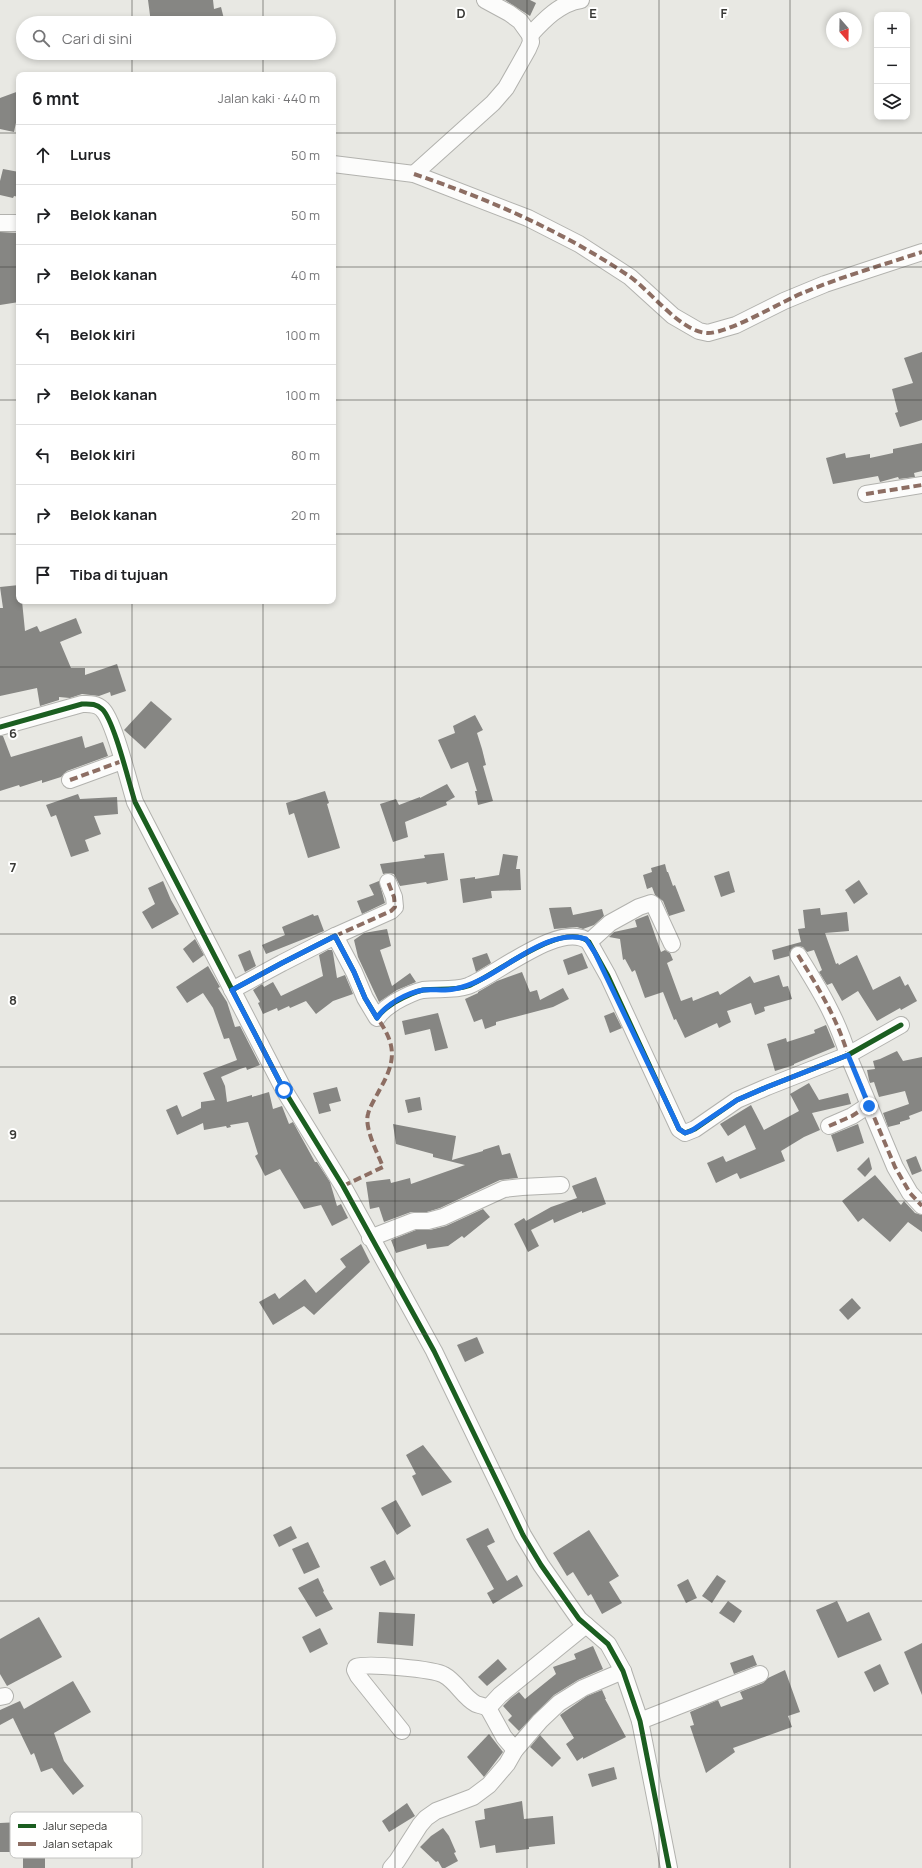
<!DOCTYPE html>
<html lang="id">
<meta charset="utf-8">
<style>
:root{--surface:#fff;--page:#f6f6f6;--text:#202124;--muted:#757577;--line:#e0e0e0}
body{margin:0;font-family:Manrope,sans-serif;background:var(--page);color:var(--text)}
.controls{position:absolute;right:12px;top:12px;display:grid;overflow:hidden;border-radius:8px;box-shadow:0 2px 6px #0003}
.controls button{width:36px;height:36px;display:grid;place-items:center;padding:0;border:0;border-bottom:1px solid var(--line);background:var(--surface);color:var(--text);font:20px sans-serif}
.compass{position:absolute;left:826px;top:12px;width:36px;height:36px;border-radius:50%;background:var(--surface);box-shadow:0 2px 6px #0003;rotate:160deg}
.stop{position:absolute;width:12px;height:12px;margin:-9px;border:3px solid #1a73e8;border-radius:50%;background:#fff}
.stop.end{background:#1a73e8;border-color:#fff;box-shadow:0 1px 4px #0008}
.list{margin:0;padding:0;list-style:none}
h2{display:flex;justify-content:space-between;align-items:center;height:52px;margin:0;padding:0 16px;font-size:17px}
h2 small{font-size:13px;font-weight:400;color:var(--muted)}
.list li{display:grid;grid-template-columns:26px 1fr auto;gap:12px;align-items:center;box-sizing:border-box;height:60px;padding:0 16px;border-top:1px solid var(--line)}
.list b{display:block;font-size:15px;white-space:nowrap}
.list em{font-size:13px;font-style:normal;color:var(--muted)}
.icon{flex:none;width:22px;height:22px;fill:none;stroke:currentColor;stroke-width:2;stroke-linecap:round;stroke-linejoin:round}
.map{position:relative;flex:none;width:922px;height:1868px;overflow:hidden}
.search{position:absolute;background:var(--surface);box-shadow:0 2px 6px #0003;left:16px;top:16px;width:320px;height:44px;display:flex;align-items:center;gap:10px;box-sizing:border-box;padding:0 14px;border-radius:22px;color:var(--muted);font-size:15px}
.panel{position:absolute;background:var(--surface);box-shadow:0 2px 6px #0003;left:16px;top:72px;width:320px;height:532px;border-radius:8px}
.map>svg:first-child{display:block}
</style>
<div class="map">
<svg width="922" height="1868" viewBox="0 0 922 1868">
<rect width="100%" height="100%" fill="#e8e8e3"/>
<g fill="#868683">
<polygon points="148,0 213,0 214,9 221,7 225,23 151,23"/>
<polygon points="505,0 530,0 536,3 530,16"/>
<polygon points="19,91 19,109 14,132 0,129 0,98"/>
<polygon points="3,169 19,172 19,197 14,196 13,198 0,195 0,181"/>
<polygon points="0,232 19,233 19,302 0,305"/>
<polygon points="922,352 922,420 900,427 895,413 898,412 892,389 913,383 904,358"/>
<polygon points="922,443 922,471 914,473 915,477 899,479 898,477 880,482 878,476 833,484 826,458 845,453 846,458 870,454 870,458 893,453 893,449"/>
<polygon points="19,585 19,601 22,601 25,631 37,626 40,632 76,618 82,633 60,642 71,668 85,668 85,675 117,664 126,691 111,696 110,692 99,696 82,694 70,698 59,697 59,700 40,706 37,688 0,696 0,608 3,608 0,587"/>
<polygon points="151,701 172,719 145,749 124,730"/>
<polygon points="475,715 483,730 477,733 482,749 486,765 483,766 493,801 478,805 475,791 477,791 468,762 451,769 438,740 455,733 453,726"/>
<polygon points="0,736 3,736 11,757 82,736 85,748 103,742 108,756 67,771 61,777 42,783 42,780 20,787 19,785 0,791"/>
<polygon points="447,784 455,797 446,802 447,805 405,822 408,837 393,842 380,804 396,799 399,805 420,797 420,798"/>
<polygon points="325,791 329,803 327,804 340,848 308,858 294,813 289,815 286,803"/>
<polygon points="78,794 80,799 117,797 118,814 94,816 101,834 85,840 89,851 71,857 56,815 51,817 46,805"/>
<polygon points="444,853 448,880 427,884 426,882 400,886 394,874 389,873 383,874 380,864 425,858 424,855"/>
<polygon points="503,854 518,856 516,869 520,869 521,890 491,891 492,898 463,903 460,879 475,877 475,879 499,875"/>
<polygon points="665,864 667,872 668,872 673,886 675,885 685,911 669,916 663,901 655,895 652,887 647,889 643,875 652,872 651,868"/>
<polygon points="729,871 735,892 721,897 714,876"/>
<polygon points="859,880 868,894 854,904 845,890"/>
<polygon points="163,881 171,900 179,914 152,929 142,912 155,904 148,888"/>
<polygon points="379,881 385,903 362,914 357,901 374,895 369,885"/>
<polygon points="571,907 573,915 602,909 604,916 594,925 583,929 577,927 554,929 549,908"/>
<polygon points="820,908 821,915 847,912 849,931 825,933 836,964 838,963 839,965 857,955 873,990 900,976 905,986 908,984 917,1001 901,1010 900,1008 877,1021 858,991 842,1001 832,983 827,985 819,972 822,970 814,950 807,952 803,947 797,946 790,950 789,956 774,960 772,950 801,942 798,929 805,928 803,910"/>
<polygon points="313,914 314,916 318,915 324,931 266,954 262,945 285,935 282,927"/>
<polygon points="648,915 661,952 665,950 670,953 673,960 667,963 681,1001 692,997 693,1001 718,991 720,995 750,976 754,983 779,975 783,987 788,986 792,999 764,1007 765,1011 755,1015 751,1003 727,1011 731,1022 719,1028 717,1023 685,1038 676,1019 674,1020 663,992 645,998 635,970 632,972 625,959 623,960 620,939 609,937 614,932 637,927 635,920"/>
<polygon points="387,929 391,946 380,950 392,986 410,973 416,982 397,990 379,1002 358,957 354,940 364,933"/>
<polygon points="195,939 204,955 193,963 183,949"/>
<polygon points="250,950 256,966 245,972 238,955"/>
<polygon points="328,950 332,950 333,953 337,978 345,975 353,994 333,1001 316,1014 306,1001 290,1008 289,1006 278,1011 277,1008 263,1014 258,1003 260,1002 253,990 262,984 264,987 273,982 281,996 323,976 319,955"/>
<polygon points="487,953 491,963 476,972 472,958"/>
<polygon points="582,953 588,968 568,975 563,960"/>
<polygon points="208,966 220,987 218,988 227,1002 235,1027 240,1026 260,1065 247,1070 246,1067 240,1069 221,1077 225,1086 227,1102 252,1095 252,1097 269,1092 273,1109 282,1106 289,1124 293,1122 315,1162 317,1162 330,1182 337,1206 341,1204 348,1218 332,1226 321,1205 304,1209 280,1169 265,1176 255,1156 258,1154 248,1122 230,1125 231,1127 227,1128 226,1126 204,1130 203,1123 177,1135 166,1110 177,1105 182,1117 201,1108 201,1102 215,1100 203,1073 237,1060 229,1038 224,1039 213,1008 203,993 187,1003 176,987"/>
<polygon points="522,972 530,992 537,990 540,1000 563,988 569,999 553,1007 496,1022 496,1025 485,1029 482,1019 474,1022 465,999 478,993 478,992 497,981"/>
<polygon points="614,1012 622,1028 610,1033 604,1016"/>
<polygon points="438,1013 448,1048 435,1051 430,1029 405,1035 402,1021"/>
<polygon points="826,1025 835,1047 794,1064 794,1065 775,1071 767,1044 786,1038 787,1042 815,1033 814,1030"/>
<polygon points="897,1051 903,1061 922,1057 922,1111 909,1116 910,1119 900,1122 900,1124 888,1127 883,1113 909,1104 905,1091 879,1097 874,1082 870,1083 869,1080 867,1070 875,1069 873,1061 880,1059"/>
<polygon points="809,1083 819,1100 848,1093 851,1104 812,1113 820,1130 804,1137 781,1151 785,1161 740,1179 737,1173 716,1183 707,1163 723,1156 726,1162 756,1149 745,1125 728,1136 720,1124 751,1105 764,1130 799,1111 790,1094"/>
<polygon points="337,1087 341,1101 329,1104 331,1111 319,1114 313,1093"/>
<polygon points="420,1097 422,1110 408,1113 405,1100"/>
<polygon points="393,1124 456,1136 452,1160 483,1151 483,1150 499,1145 502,1155 510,1153 518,1178 500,1180 440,1208 427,1212 411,1212 384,1222 379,1207 370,1209 366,1182 390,1179 391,1183 410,1178 411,1184 465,1165 433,1157 433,1154 396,1144"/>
<polygon points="858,1124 864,1143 837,1152 831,1135"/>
<polygon points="916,1156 922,1171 912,1175 906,1160"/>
<polygon points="869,1157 872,1169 865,1177 857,1169"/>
<polygon points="875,1175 901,1205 904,1201 915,1213 922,1215 922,1232 908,1222 890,1242 863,1218 858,1222 842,1201"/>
<polygon points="596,1177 606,1204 582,1213 582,1211 554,1223 553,1219 531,1230 539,1246 528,1252 514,1224 524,1218 526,1221 551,1207 577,1198 572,1186"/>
<polygon points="483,1209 490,1217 464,1238 462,1236 448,1246 427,1249 426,1244 396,1253 391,1240 416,1230 430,1230 446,1226"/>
<polygon points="361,1244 370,1262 314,1315 304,1306 273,1325 259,1302 275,1293 279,1299 305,1279 316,1293 346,1267 340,1259"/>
<polygon points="852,1298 861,1308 848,1320 839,1310"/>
<polygon points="477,1337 484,1353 465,1362 457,1345"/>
<polygon points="423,1445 452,1482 422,1496 412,1476 416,1474 406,1455"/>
<polygon points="396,1500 411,1526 397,1535 381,1508"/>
<polygon points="291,1526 297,1538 279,1547 273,1535"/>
<polygon points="488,1528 495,1542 487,1546 507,1581 517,1575 523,1586 493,1604 487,1593 494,1589 466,1539"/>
<polygon points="589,1530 619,1576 609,1582 622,1603 602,1614 591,1594 588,1596 573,1572 567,1576 553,1553"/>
<polygon points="308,1542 320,1567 304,1574 292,1549"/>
<polygon points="385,1560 395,1579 380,1586 370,1567"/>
<polygon points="717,1575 726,1581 712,1603 702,1596"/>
<polygon points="318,1578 324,1591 323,1592 333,1609 316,1617 298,1588"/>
<polygon points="688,1579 697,1598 686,1603 677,1585"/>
<polygon points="728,1601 742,1611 734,1623 719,1613"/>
<polygon points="837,1601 847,1622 869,1612 882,1640 838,1658 816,1610"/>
<polygon points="379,1612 415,1614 413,1646 377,1643"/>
<polygon points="39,1617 62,1657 7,1686 0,1674 0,1639"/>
<polygon points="320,1628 328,1644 310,1653 302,1637"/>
<polygon points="922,1643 922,1695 904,1652"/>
<polygon points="593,1646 603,1669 578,1680 554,1695 519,1731 508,1720 512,1716 503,1706 511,1698 519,1692 525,1699 556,1674 553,1667 576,1659 574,1654"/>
<polygon points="753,1655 757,1665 734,1674 730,1663"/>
<polygon points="498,1659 507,1669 487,1686 478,1677"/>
<polygon points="880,1664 889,1684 874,1692 864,1672"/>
<polygon points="785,1670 800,1712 788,1716 792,1727 733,1748 735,1752 706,1773 690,1726 694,1725 690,1712 718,1700 721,1707 743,1699 740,1692 763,1683 768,1678"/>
<polygon points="73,1681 91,1712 54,1733 64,1761 84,1786 73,1795 52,1768 41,1772 34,1753 31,1755 13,1718 0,1725 0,1710 20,1701 24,1709"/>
<polygon points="602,1690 606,1699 605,1699 626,1737 583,1759 583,1757 577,1761 566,1744 574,1738 560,1715 587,1696"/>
<polygon points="489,1734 503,1752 484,1777 467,1757"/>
<polygon points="540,1735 561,1758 552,1767 530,1747"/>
<polygon points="614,1767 617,1779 592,1787 588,1774"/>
<polygon points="522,1801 524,1819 553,1816 555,1844 529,1847 529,1849 496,1853 495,1845 480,1848 475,1821 485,1819 484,1809"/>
<polygon points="407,1803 415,1816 389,1832 382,1821"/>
<polygon points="42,1821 42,1837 45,1837 45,1868 23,1868 23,1852 0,1852 0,1823"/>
<polygon points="443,1828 449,1836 456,1852 454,1853 458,1861 445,1868 442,1868 438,1861 436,1862 420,1847 431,1836"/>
</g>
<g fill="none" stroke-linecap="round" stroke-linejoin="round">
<g stroke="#b2b2ae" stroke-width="18">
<g id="minor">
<path d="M 530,35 C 544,20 560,3 581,0"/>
<polyline points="333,164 414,174 528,218 579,244 630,277 673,316 699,331 708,333 736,325 784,301 825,284 922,252"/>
<polyline points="414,174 493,103 506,88 528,49 531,42 530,35 520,21 509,13 485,0"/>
<polyline points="0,223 19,223"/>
<polyline points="866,494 922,485"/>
<path d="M 0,727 L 82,704 C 89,704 96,703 102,709 C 114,720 129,783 135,802 L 284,1090 L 343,1186 L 434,1351 L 523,1535 L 541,1565 L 579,1619 L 608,1644 L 623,1671 L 640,1721 L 669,1868"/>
<polyline points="70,780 122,761"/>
<polyline points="335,936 391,911 395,907 394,897 388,882"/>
<polyline points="589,942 610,923 639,907 651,903 654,905 672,944"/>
<path d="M 798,955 C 818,987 837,1018 848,1055 L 895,1167 L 910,1193 L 922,1206"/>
<path d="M 232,990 L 282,963 L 335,936 L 354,972 L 365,998 L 377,1018 C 382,1010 388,1007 395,1002 C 404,997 413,992 423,990 C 438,988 453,991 468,986 C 495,976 562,919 589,942 L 608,976 L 679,1129 L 685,1133 L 695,1129 L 737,1100 L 767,1087 L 848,1055 L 901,1025"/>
<polyline points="829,1126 852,1116 869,1105"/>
<polyline points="370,1238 414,1221 428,1221 443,1217 504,1189 522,1187 561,1185"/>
<polyline points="0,1697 5,1696"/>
<polyline points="488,1708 504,1737 515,1750"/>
<polyline points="640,1721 760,1674"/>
<path d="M 402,1731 L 358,1676 L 355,1670 L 356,1667 C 367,1663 434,1669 444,1675 C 457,1682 463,1697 476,1704 C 479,1705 484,1706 488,1708 L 500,1695 L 586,1625"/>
<polyline points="391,1868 397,1861 420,1825 426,1818 436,1811 473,1797 489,1785 507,1764 515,1750 540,1721 559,1703 583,1688 623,1671"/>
</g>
</g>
<use href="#minor" stroke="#fcfcfb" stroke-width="16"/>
<g stroke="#8d6e63" stroke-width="4" stroke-dasharray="8 4" stroke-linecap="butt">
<path d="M 414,174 C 491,200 562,231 629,276 C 650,290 681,333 708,333 C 730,333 782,301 805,292 C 843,276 883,265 922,252"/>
<polyline points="866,494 922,485"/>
<polyline points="70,780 122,761"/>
<polyline points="335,936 391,911 395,907 394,897 388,882"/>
<path d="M 798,955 C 818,987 837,1018 848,1055 L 895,1167 L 910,1193 L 922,1206"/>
<polyline points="829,1126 852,1116 869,1105"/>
<path d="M 343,1186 L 383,1167 C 378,1154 364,1128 368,1114 C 370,1106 376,1097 380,1089 C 397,1059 396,1044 376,1016"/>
</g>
<g stroke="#fffffe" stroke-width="8">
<g id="cycleway">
<path d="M 0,727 L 82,704 C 89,704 96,703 102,709 C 114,720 129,783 135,802 L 284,1090 L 343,1186 L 434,1351 L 523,1535 L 541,1565 L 579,1619 L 608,1644 L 623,1671 L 640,1721 L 669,1868"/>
<path d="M 232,990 L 282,963 L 335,936 L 354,972 L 365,998 L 377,1018 C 382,1010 388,1007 395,1002 C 404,997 413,992 423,990 C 438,988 453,991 468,986 C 495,976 562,919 589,942 L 608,976 L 679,1129 L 685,1133 L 695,1129 L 737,1100 L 767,1087 L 848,1055 L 901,1025"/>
</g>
</g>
<use href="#cycleway" stroke="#1b5e20" stroke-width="5"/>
</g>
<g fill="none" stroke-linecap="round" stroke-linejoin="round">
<path stroke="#1a73e8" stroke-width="5" d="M 284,1090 L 232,990 L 282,963 L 335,936 L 354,972 L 365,998 L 377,1018 C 386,1004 407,993 423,990 C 433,989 444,991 454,989 C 496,983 541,926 586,939 L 595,953 L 674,1118 L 679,1129 L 685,1133 L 691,1131 L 737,1100 L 767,1087 L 848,1055 L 869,1106"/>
</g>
<path fill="none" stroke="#3a3a37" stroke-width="1" stroke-opacity="0.55" d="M 132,0 L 132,23M 263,0 L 263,23M 395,0 L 395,1868M 527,0 L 527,1868M 659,0 L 659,1868M 790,0 L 790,1868M 132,53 L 132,75M 263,53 L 263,75M 0,133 L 19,133M 333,133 L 922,133M 0,267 L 19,267M 333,267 L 922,267M 0,400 L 19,400M 333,400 L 922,400M 0,534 L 19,534M 333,534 L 922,534M 132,601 L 132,1868M 263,601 L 263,1868M 0,667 L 922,667M 0,801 L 922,801M 0,934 L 922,934M 0,1067 L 922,1067M 0,1201 L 922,1201M 0,1334 L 922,1334M 0,1468 L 922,1468M 0,1601 L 922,1601M 0,1735 L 922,1735"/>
<rect x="10" y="1812" width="132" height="46" rx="6" fill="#fffffe" stroke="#c4c4c2" stroke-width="1"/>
<rect x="18" y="1824" width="18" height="4" fill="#1b5e20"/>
<rect x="18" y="1842" width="18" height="4" fill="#8d6e63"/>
<g font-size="11" fill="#3a3a37">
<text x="43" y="1830">Jalur sepeda</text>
<text x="43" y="1848">Jalan setapak</text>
</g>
<g font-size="13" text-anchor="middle" font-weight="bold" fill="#3a3a37" stroke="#fffffe" stroke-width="4" stroke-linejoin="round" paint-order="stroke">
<text x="461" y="18">D</text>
<text x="593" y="18">E</text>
<text x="724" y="18">F</text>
<text x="13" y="738">6</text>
<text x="13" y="872">7</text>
<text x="13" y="1005">8</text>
<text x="13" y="1139">9</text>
</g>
</svg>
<div class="controls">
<button>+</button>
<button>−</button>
<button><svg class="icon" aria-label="layers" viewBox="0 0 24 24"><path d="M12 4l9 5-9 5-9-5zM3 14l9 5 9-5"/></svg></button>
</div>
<svg class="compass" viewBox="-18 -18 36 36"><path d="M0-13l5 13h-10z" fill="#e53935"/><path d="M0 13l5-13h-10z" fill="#757577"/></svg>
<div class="stop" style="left:284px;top:1090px"></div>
<div class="stop end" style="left:869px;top:1106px"></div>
<div class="search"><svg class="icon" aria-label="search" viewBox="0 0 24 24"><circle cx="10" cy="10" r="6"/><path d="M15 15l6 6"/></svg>Cari di sini</div>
<section class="panel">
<h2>6 mnt<small>Jalan kaki · 440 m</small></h2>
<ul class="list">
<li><svg class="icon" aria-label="ahead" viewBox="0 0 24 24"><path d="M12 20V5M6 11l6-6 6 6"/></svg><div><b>Lurus</b></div><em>50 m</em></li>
<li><svg class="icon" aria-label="right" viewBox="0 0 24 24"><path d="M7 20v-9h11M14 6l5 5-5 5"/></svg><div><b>Belok kanan</b></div><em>50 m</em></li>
<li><svg class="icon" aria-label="right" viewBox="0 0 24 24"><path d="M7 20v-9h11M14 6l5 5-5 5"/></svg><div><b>Belok kanan</b></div><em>40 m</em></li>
<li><svg class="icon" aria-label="left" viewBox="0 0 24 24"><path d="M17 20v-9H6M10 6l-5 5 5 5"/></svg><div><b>Belok kiri</b></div><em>100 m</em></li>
<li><svg class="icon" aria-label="right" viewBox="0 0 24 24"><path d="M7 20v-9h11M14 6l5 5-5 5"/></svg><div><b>Belok kanan</b></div><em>100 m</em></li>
<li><svg class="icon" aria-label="left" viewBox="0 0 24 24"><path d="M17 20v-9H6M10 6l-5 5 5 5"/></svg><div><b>Belok kiri</b></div><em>80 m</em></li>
<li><svg class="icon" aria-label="right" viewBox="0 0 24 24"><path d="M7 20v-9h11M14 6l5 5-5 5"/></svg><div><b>Belok kanan</b></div><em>20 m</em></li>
<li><svg class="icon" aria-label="arrive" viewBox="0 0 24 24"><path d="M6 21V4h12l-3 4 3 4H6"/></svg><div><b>Tiba di tujuan</b></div></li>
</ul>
</section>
</div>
